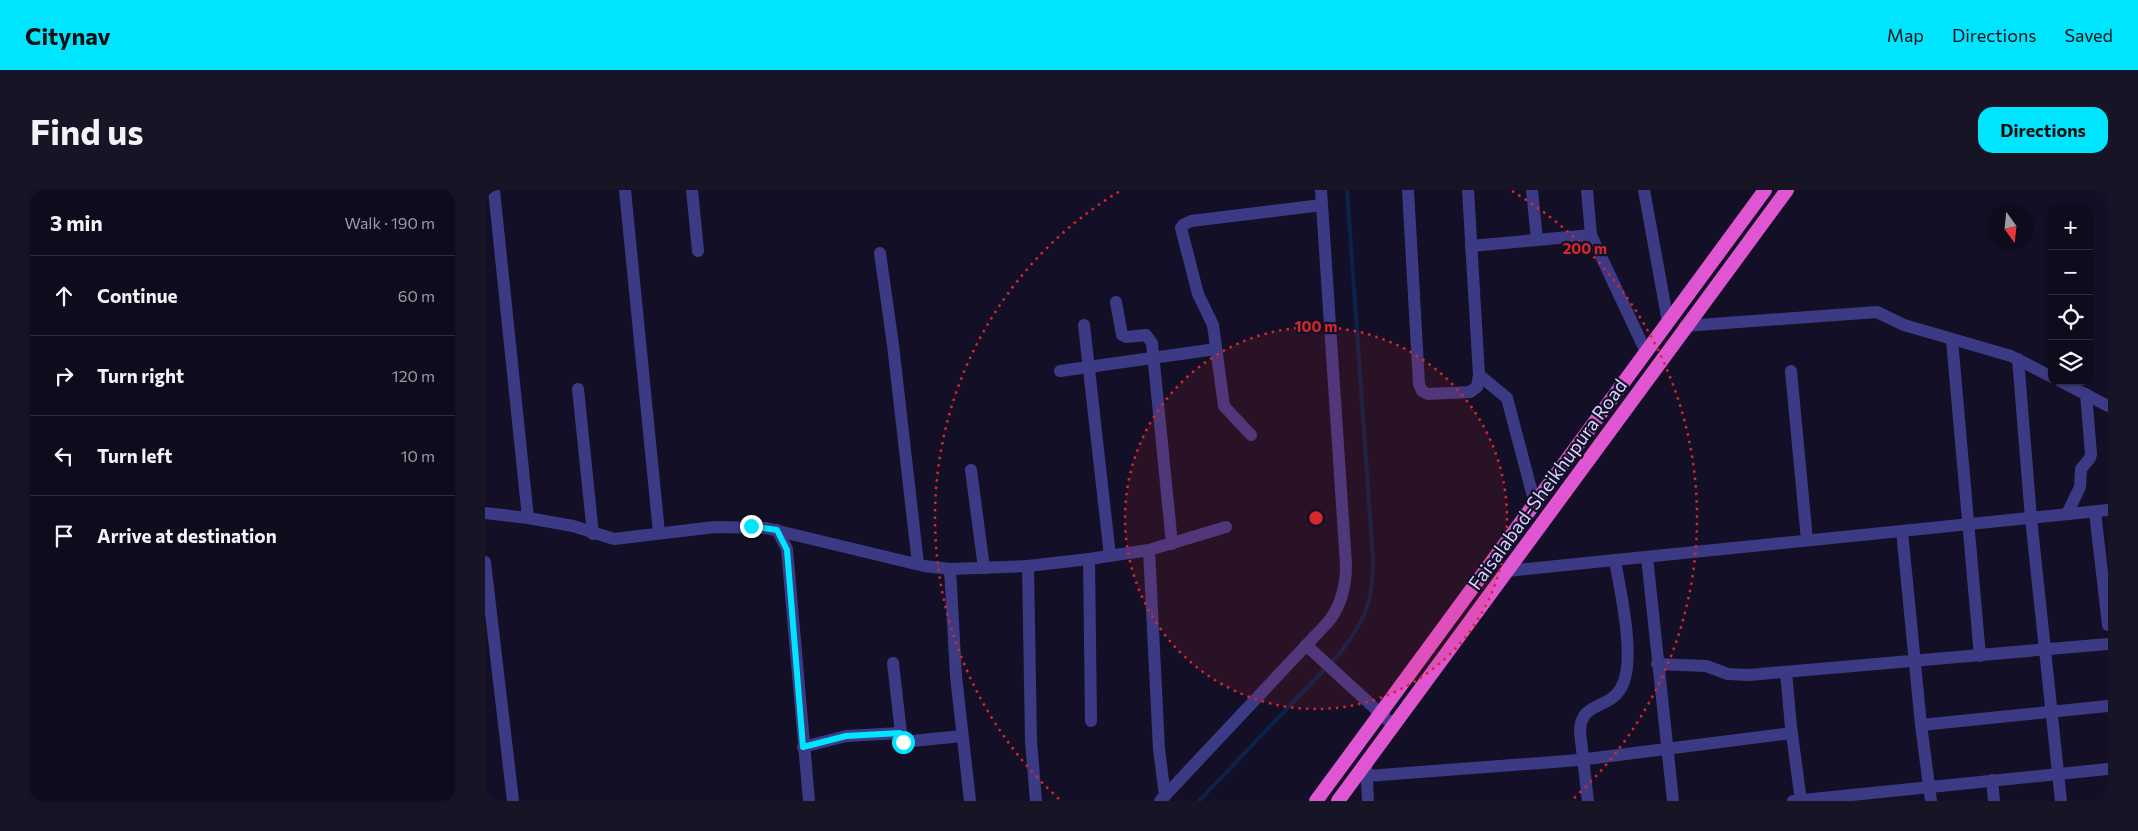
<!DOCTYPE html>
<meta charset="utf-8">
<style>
:root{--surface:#0e0b1c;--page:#171425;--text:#f1f3f6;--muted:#9b9ba3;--line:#2e2b3b;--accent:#00e5ff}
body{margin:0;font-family:Commissioner,sans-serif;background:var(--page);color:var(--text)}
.controls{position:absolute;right:15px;top:15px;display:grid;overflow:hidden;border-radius:10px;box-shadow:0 1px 4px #0004}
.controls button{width:45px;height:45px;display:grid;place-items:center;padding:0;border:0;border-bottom:1px solid var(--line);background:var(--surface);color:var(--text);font:25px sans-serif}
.compass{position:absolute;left:1503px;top:15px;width:45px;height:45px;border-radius:50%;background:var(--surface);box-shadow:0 1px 4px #0004;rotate:165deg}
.stop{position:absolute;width:15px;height:15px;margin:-11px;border:4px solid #00e5ff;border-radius:50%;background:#fff}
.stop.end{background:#00e5ff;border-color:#fff;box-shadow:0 1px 5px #0008}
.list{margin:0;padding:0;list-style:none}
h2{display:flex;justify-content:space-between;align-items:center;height:65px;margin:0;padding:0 20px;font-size:21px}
h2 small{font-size:16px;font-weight:400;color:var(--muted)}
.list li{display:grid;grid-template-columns:32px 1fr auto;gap:15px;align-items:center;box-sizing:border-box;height:80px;padding:0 20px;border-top:1px solid var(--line)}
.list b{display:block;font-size:19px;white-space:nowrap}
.list em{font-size:16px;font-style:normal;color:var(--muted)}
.icon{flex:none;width:28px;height:28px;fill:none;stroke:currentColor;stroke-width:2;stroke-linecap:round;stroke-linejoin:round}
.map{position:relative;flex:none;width:1623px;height:611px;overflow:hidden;border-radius:15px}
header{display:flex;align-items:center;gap:30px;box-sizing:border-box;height:70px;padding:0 25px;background:var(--accent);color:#111}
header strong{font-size:24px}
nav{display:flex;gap:28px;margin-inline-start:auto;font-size:18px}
.intro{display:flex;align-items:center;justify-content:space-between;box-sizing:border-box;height:120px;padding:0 30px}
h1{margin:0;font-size:35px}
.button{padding:12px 22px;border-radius:15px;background:var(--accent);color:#111;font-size:18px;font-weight:700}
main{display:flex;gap:30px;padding:0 30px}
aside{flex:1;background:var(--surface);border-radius:15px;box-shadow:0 1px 4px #0004}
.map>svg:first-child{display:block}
</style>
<header>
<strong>Citynav</strong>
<nav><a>Map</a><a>Directions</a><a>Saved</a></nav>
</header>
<div class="intro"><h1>Find us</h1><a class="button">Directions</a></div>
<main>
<aside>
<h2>3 min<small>Walk · 190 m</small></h2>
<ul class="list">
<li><svg class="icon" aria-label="ahead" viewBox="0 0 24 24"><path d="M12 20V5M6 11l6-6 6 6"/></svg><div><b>Continue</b></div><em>60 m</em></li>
<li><svg class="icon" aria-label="right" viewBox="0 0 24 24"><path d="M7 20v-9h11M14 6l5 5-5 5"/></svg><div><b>Turn right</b></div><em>120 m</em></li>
<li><svg class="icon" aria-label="left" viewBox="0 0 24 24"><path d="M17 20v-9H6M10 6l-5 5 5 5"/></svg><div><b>Turn left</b></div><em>10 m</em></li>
<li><svg class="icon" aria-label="arrive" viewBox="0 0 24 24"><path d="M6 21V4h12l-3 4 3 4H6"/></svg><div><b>Arrive at destination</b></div></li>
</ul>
</aside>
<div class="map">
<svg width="1623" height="611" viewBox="0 0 1623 611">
<rect width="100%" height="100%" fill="#130f26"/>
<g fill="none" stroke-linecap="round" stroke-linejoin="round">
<path stroke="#0c2248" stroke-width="4" d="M 714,611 L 855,463 C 881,428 888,413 888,369 L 862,0"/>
<g stroke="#3d3a85" stroke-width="12">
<polyline points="9,0 43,328"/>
<polyline points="140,0 174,343"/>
<polyline points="207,0 213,61"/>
<polyline points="923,0 934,194 937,201 943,204 985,202 992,197 994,185 983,0"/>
<polyline points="1047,0 1052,50"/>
<polyline points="1102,0 1106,45 1161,162"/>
<polyline points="1159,0 1183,132"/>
<polyline points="986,56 1106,45"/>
<polyline points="395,63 408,155 433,374"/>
<polyline points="631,112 637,145 641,147 661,145 667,153 687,354"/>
<polyline points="599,135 625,366"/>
<polyline points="1200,136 1392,122 1419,135 1526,166 1567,187"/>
<polyline points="1467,150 1495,466"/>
<polyline points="1533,169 1546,328 1576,611"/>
<polyline points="575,181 731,159"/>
<polyline points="1306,181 1322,350"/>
<polyline points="994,185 1022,208 1050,314"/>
<polyline points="1575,191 1623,216"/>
<polyline points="93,199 108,344"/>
<polyline points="766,245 739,216 728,135 713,104 696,38 698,35 706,31 837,15"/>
<polyline points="486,280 499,378"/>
<polyline points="1610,322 1623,435"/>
<polyline points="0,323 43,328 88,336 129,349 230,337 281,338 439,376 465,379 543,376 604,369 664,360 741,337"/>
<polyline points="1582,324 1595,297 1596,279 1605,268 1606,264 1601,204"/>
<polyline points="292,340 302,359 324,611"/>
<polyline points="1417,341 1436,535 1446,611"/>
<polyline points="664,360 674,559 680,606"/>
<polyline points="1162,367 1188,611"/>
<polyline points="604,369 606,531"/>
<polyline points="0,372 28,611"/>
<polyline points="543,376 546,551 551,611"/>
<polyline points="465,379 471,486 485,611"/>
<polyline points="1022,381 1623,320"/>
<polyline points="821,455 908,535"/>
<polyline points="408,473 417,552 477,546"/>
<polyline points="1172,474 1221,476 1243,484 1264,485 1623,454"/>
<polyline points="1301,482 1306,537 1316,611"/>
<polyline points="1436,535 1623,516"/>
<polyline points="318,557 361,546 415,543"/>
<polyline points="882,586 1094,570 1307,543"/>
<polyline points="1507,590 1509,611"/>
<path d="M 675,611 L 844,431 C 857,414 861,396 861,375 L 836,0"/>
<path d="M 1103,611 L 1095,542 C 1095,511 1124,520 1136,498 C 1152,471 1135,401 1130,370"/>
<polyline points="1308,611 1623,579"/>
</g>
<polyline stroke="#3d3a85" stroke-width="12" points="881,572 883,611"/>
<g stroke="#e055d1" stroke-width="14">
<polyline points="831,611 1280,0"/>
<polyline points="853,611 1302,0"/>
</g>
</g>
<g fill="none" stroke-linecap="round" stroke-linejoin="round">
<polyline stroke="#00e5ff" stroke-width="6" points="266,336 292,340 302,360 318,557 361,546 415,543 418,552"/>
</g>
<circle cx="831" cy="328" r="191" fill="#d62828" fill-opacity=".12"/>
<g fill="none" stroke="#d62828" stroke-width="2.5" stroke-dasharray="2.5 5">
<circle cx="831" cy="328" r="191"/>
<path d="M574 609A381 381 0 0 1 635 1M1027 1A381 381 0 0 1 1088 609"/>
</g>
<g text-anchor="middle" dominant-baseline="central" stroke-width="4.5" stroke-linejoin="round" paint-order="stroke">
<g font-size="19" fill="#d9d4ff" stroke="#130f26">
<text transform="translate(1062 294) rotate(-54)">Faisalabad-Sheikhupura Road</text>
</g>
</g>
<circle cx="831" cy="328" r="8" fill="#d62828" stroke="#130f26" stroke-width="2.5"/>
<g font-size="15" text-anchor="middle" font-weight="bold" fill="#d62828" stroke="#130f26" stroke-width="4.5" stroke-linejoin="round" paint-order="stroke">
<text x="1100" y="64">200 m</text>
<text x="831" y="142">100 m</text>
</g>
</svg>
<div class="controls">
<button>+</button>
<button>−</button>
<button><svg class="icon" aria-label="locate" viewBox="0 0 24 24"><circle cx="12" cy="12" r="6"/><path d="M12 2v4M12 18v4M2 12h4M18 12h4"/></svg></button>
<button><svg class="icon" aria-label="layers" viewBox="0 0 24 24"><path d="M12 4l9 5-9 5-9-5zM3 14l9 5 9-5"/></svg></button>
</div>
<svg class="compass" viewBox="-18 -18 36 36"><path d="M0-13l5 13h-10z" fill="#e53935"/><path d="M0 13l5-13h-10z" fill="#9b9ba3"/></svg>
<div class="stop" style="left:418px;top:552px"></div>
<div class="stop end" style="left:266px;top:336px"></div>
</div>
</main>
